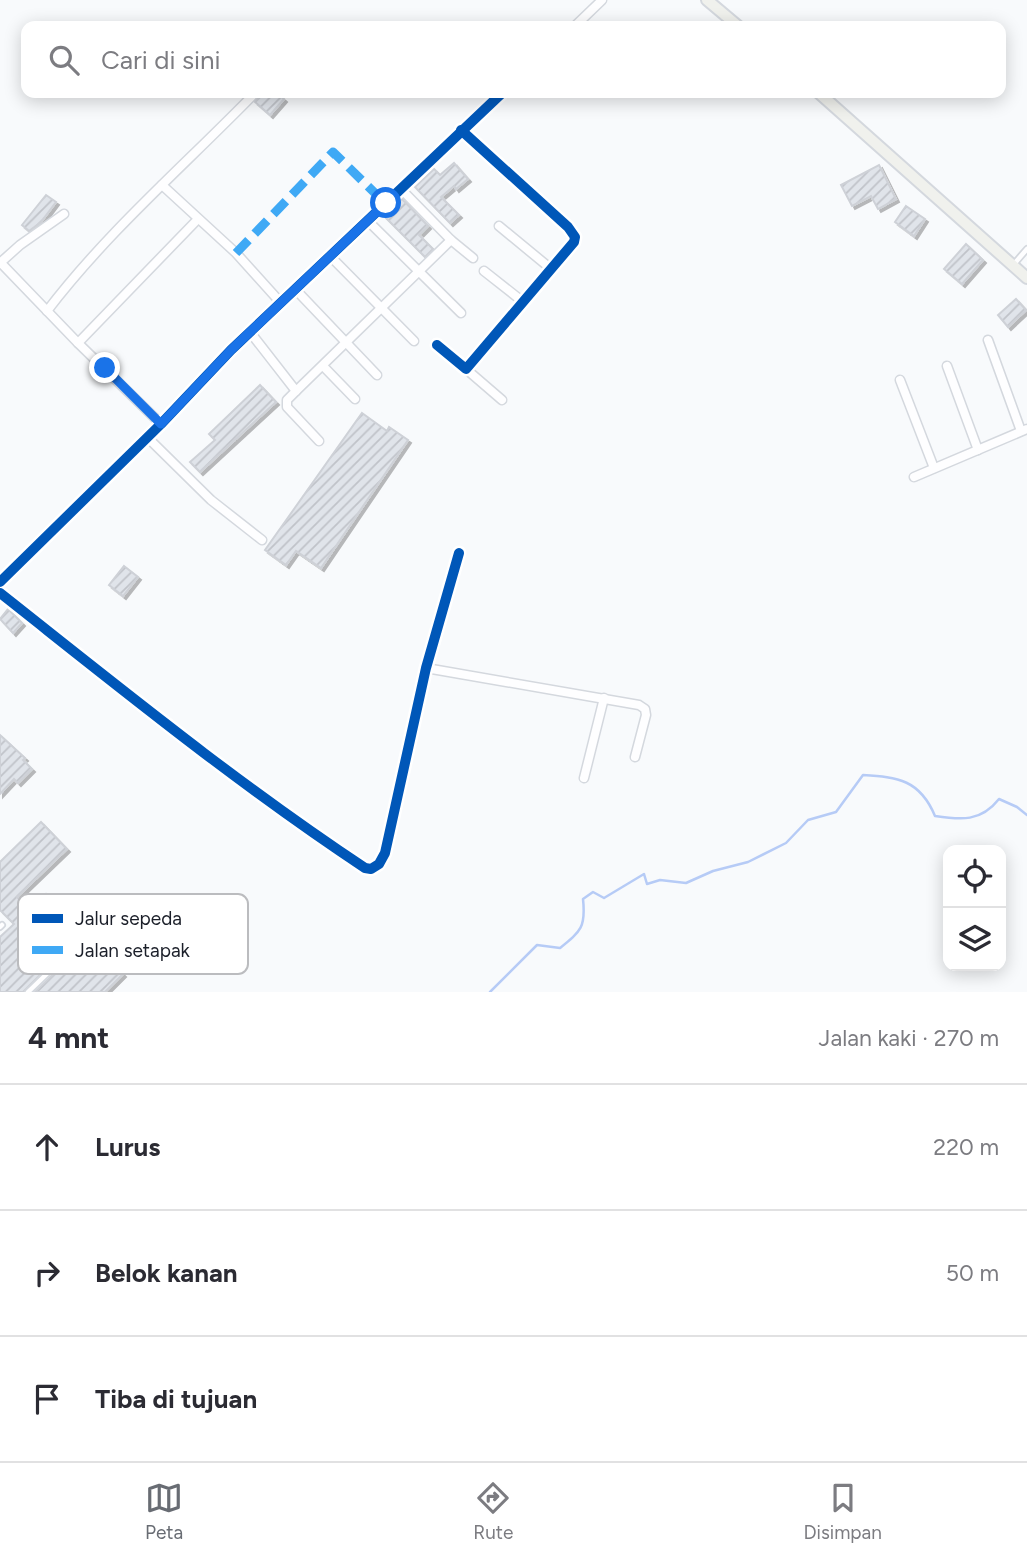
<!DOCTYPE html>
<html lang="id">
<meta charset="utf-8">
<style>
:root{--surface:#fff;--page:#f7f7f7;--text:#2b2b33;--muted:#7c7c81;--line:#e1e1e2;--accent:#686c73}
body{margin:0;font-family:Figtree,sans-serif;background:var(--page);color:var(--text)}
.controls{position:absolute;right:21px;bottom:21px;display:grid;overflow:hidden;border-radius:14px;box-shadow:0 4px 18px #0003}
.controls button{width:63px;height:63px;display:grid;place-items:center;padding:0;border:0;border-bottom:2px solid var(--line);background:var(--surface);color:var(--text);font:35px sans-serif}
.stop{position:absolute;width:21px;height:21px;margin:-16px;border:5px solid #1a73e8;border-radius:50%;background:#fff}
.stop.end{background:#1a73e8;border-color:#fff;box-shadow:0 2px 7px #0008}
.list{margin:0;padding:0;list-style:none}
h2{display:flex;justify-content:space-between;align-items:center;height:91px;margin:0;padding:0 28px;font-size:30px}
h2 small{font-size:23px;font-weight:400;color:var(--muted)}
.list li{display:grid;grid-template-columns:46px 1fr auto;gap:21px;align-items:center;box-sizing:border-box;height:126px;padding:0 28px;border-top:2px solid var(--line)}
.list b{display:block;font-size:26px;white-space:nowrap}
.list em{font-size:23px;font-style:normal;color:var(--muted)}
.icon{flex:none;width:38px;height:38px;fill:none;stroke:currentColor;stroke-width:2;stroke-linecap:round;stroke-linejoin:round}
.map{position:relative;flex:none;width:1027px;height:992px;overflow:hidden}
.search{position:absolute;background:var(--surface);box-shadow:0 4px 18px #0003;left:21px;right:21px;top:21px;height:77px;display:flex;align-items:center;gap:18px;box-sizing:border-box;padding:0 24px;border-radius:14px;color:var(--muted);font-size:26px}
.sheet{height:469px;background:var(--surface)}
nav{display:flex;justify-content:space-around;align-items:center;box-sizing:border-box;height:98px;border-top:2px solid var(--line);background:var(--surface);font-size:19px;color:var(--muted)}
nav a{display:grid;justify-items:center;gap:4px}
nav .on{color:var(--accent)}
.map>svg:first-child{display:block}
</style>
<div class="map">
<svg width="1027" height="992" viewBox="0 0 1027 992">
<defs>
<pattern id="building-hatch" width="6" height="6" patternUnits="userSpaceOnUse" patternTransform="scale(1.75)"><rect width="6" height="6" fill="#e0e4ea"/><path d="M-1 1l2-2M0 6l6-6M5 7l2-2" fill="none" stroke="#c0c3c9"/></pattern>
<filter id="shadow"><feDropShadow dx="3" dy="3" stdDeviation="0" flood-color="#0004"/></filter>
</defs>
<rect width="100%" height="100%" fill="#f8fafc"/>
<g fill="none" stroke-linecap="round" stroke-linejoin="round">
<path stroke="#b6cbf6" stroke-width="2.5" d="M 490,992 L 537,945 L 560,948 C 581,931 586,927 583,899 L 593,892 L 604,898 L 644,874 L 647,884 L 660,880 L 686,883 L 713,871 L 748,862 L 786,843 L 808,820 L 836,812 L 863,775 C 898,777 920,780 935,816 C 961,820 981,822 999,799 L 1017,807 L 1027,815"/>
</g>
<g fill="url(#building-hatch)" stroke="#ced1d7" stroke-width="2" filter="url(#shadow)">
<polygon points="263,93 277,93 284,99 270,115 255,102"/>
<polygon points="454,163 468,179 456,189 454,186 441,197 459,215 450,223 415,187 434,169 440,175"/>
<polygon points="879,165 896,199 878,209 871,196 852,206 841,185"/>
<polygon points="46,195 56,202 41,222 29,231 22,225"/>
<polygon points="402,199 428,226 419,235 433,249 425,257 384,216"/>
<polygon points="906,206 925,219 914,236 895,222"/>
<polygon points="966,244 983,260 962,284 944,269"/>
<polygon points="1016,299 1026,310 1008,327 998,315"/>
<polygon points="260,385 276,402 200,472 190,462 215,440 209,434"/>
<polygon points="362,413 387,431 389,427 408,440 321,568 296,551 286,565 265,550"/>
<polygon points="124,566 138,577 123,596 109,585"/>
<polygon points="8,609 22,623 13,633 0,619"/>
<polygon points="0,735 25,758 23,760 32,769 18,783 14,779 0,794"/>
<polygon points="41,822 67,849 17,897 29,910 46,894 83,932 23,992 0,992 0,937 14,924 0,910 0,862"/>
<polygon points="88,941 123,974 105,992 35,992"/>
</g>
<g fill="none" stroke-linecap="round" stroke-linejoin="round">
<g stroke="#d4d8de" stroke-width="8">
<g id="service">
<polyline points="1014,264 1027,249"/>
<polyline points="0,927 2,925"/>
<polyline points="28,992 84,938"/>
</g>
</g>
<g stroke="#d4d8de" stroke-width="11">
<g id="minor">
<polyline points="575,26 602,0"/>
<polyline points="162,185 236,253 281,303"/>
<polyline points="400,188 451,240 473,258"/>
<polyline points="367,220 461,313"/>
<polyline points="499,226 550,268"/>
<polyline points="330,256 414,341"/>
<polyline points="0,263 20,245 64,214"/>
<polyline points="1,263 78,343 161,424"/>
<polyline points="484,271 522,301"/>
<polyline points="296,290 377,375"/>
<path d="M 47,311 C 108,231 185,165 255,93"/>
<polyline points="250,332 296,391 451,240"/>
<polyline points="988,340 1021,431"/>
<polyline points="78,343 197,220"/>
<polyline points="437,345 466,369 574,242 575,237 568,227 461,130"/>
<polyline points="323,366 355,399"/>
<polyline points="947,366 978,450"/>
<polyline points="466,369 502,400"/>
<polyline points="900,380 934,468"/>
<polyline points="296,391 287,400 287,407 319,441"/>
<polyline points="147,437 211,500 262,540"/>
<polyline points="914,477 1027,429"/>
<polyline points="0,582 161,424 231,350 502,93"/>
<path d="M 0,593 C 119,687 238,784 365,868 L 371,869 L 379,864 L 385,853 L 426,668 L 459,553"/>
<polyline points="426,668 639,705 645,709 646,715 635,757"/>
<polyline points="584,778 604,698"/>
</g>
</g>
<g stroke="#d4d8de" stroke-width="14">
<g id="secondary">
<polyline points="707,0 738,26"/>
<polyline points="819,93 1027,278"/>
</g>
</g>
<use href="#service" stroke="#fefeff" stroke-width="4.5"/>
<use href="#minor" stroke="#fefeff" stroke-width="8"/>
<use href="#secondary" stroke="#f0f1ed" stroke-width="10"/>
<polyline stroke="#3fa9f5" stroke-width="9" stroke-dasharray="18 9" stroke-linecap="butt" points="236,253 333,152 385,203"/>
<g stroke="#fff" stroke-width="15">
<g id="cycleway">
<polyline points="437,345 466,369 574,242 575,237 568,227 461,130"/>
<polyline points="0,582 161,424 231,350 502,93"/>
<path d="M 0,593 C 119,687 238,784 365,868 L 371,869 L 379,864 L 385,853 L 426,668 L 459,553"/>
</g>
</g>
<use href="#cycleway" stroke="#0057b8" stroke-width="10"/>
</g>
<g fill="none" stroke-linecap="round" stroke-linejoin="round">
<polyline stroke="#1a73e8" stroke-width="9" points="105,368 161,424 231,350 386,203"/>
</g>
<rect x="18" y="894" width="230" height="80" rx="10" fill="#fff" stroke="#bbbcbf" stroke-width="2"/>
<rect x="32" y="914" width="31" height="9" fill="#0057b8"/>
<rect x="32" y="946" width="31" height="8" fill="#3fa9f5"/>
<g font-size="19" fill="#1b1f29">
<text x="75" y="925">Jalur sepeda</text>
<text x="75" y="957">Jalan setapak</text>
</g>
</svg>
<div class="controls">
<button><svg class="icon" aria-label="locate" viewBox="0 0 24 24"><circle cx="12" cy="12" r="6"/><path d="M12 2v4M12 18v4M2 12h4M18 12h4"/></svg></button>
<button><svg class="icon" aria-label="layers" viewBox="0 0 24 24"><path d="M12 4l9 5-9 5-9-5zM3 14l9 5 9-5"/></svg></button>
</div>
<div class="stop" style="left:386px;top:203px"></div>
<div class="stop end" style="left:105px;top:368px"></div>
<div class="search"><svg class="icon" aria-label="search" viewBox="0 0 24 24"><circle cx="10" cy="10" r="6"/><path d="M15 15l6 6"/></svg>Cari di sini</div>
</div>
<section class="sheet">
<h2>4 mnt<small>Jalan kaki · 270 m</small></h2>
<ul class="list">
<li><svg class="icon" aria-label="ahead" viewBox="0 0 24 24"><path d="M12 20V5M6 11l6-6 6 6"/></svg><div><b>Lurus</b></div><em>220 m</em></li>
<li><svg class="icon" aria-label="right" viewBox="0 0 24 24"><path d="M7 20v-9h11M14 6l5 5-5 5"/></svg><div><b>Belok kanan</b></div><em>50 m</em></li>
<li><svg class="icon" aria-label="arrive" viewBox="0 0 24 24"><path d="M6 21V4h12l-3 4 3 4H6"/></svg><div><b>Tiba di tujuan</b></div></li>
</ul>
</section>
<nav>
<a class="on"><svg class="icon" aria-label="map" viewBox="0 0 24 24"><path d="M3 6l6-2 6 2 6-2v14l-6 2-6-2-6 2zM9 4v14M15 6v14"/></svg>Peta</a>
<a><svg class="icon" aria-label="directions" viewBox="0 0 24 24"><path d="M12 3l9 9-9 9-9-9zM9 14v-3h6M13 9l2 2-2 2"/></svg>Rute</a>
<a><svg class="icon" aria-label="saved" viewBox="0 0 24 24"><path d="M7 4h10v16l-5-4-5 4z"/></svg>Disimpan</a>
</nav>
